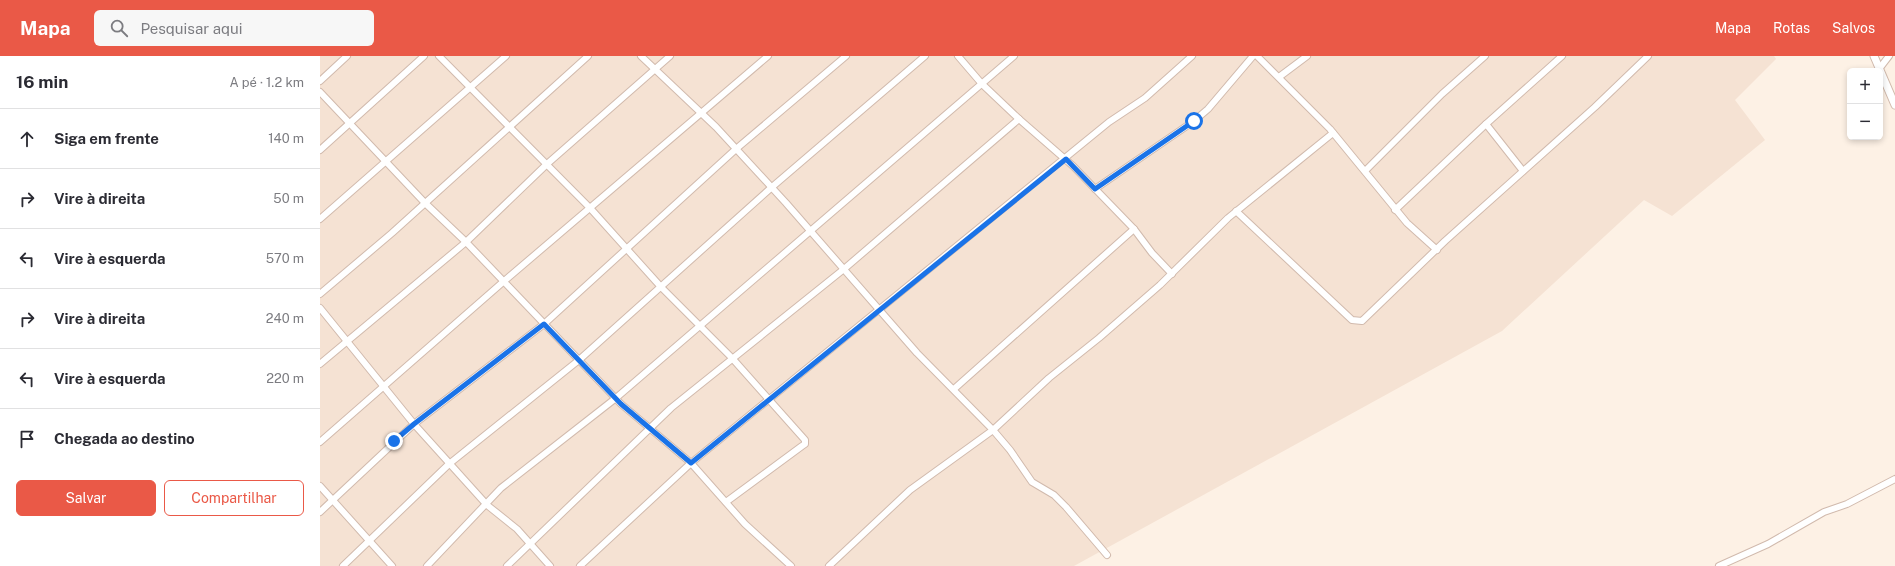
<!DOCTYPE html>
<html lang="pt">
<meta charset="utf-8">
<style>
:root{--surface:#fff;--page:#f7f7f7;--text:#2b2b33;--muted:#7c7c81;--line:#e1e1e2;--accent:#ea5947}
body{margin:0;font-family:"Public Sans",sans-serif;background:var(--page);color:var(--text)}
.controls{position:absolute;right:12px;top:12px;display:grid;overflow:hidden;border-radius:6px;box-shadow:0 2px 6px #0003}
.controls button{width:36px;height:36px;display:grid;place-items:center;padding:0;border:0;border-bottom:1px solid var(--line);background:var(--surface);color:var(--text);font:20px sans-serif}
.stop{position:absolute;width:12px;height:12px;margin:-9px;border:3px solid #1a73e8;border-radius:50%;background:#fff}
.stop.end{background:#1a73e8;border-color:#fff;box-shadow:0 1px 4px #0008}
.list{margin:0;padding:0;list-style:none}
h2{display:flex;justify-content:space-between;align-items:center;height:52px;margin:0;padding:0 16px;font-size:17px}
h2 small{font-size:13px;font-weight:400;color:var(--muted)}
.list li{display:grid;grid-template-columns:26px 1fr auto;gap:12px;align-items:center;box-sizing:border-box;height:60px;padding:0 16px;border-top:1px solid var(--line)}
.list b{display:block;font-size:15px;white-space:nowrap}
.list em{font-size:13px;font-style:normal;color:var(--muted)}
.actions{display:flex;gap:8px;padding:12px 16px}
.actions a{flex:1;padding:9px 0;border:1px solid var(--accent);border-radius:6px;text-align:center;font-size:14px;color:var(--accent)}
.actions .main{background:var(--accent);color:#fff}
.icon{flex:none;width:22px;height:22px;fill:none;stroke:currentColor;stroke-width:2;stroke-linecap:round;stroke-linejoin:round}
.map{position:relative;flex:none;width:1575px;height:510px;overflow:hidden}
header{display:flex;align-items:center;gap:24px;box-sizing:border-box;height:56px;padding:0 20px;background:var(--accent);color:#fff}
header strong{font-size:19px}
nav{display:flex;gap:22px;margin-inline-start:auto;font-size:14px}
.search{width:280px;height:36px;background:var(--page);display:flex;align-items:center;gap:10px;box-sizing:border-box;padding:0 14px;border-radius:6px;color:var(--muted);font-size:15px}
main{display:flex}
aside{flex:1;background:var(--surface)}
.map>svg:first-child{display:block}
</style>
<header>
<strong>Mapa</strong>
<div class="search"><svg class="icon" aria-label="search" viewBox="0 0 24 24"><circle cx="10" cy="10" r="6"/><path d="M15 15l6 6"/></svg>Pesquisar aqui</div>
<nav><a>Mapa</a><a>Rotas</a><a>Salvos</a></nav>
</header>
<main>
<aside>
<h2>16 min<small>A pé · 1.2 km</small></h2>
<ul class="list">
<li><svg class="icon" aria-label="ahead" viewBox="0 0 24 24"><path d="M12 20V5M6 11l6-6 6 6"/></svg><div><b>Siga em frente</b></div><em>140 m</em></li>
<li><svg class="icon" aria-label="right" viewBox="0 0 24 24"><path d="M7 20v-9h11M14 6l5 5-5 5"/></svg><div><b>Vire à direita</b></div><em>50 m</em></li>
<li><svg class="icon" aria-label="left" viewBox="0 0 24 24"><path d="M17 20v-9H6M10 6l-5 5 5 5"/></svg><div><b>Vire à esquerda</b></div><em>570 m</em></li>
<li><svg class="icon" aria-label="right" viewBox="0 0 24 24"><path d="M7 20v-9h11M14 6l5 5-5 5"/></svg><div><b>Vire à direita</b></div><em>240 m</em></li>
<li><svg class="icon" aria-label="left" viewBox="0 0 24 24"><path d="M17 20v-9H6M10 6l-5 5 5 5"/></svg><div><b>Vire à esquerda</b></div><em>220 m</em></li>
<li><svg class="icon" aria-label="arrive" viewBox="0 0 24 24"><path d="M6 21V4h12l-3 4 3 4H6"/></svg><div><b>Chegada ao destino</b></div></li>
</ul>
<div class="actions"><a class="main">Salvar</a><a>Compartilhar</a></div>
</aside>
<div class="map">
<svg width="1575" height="510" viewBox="0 0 1575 510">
<rect width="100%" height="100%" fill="#fdf1e5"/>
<polygon fill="#f5e2d3" points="0,0 1454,0 1456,3 1415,44 1445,84 1352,160 1324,144 1182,275 754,510 0,510"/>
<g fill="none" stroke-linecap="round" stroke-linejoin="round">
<g stroke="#d1baad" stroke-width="8">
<g id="minor">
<polyline points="119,0 270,152 341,231 412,302 485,384 485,388 482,390 406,446"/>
<polyline points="321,0 396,71 466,147 597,297 673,374 690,394 712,426 734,439 746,451 787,499"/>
<polyline points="638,0 662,28 699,63 753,110 814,173 832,197 852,218"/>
<polyline points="937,0 1010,73 1087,167 1117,194"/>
<polyline points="1559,13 1569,0"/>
<polyline points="959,21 987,0"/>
<polyline points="0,25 27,0"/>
<polyline points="0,36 105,147 146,186 301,348 371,407 425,468 471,510"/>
<polyline points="1166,68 1203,115"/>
<polyline points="0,94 104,0"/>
<polyline points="1045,115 1122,38 1165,0"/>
<polyline points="775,133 874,65 888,53 933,0"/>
<polyline points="1075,154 1166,68 1242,0"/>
<polyline points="916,155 1032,264 1042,265 1125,185 1275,51 1328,0"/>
<polyline points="0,163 186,0"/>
<polyline points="0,238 72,177 268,0"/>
<polyline points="0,252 94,368 167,449 197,473 230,510"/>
<polyline points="0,308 146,186 227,108 350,0"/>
<polyline points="634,333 814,173"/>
<polyline points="0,386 183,226 448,0"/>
<polyline points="0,430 72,510"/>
<polyline points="0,456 94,368 224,268 416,93 526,0"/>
<polyline points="23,510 129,408 259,304 452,131 605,0"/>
<polyline points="107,510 181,432 296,342 694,0"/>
<polyline points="187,510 351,352 524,213 699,63"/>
<polyline points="260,510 371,407 789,66 825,42 872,0"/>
<polyline points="509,510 590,434 673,374 729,322 779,282 840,229 908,162 1013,77"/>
<polyline points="1399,510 1448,488 1504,456 1527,448 1575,423"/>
</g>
</g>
<g stroke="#d1baad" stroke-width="9">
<polyline id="tertiary" points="1554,0 1575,49"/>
</g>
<use href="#minor" stroke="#fff" stroke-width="6"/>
<use href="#tertiary" stroke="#fff" stroke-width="7"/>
</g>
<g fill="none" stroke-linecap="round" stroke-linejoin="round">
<polyline stroke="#1a73e8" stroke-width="5" points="74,385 94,368 224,268 301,348 371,407 746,103 775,133 874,65"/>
</g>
</svg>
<div class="controls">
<button>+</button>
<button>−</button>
</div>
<div class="stop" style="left:874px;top:65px"></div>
<div class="stop end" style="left:74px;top:385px"></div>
</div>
</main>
